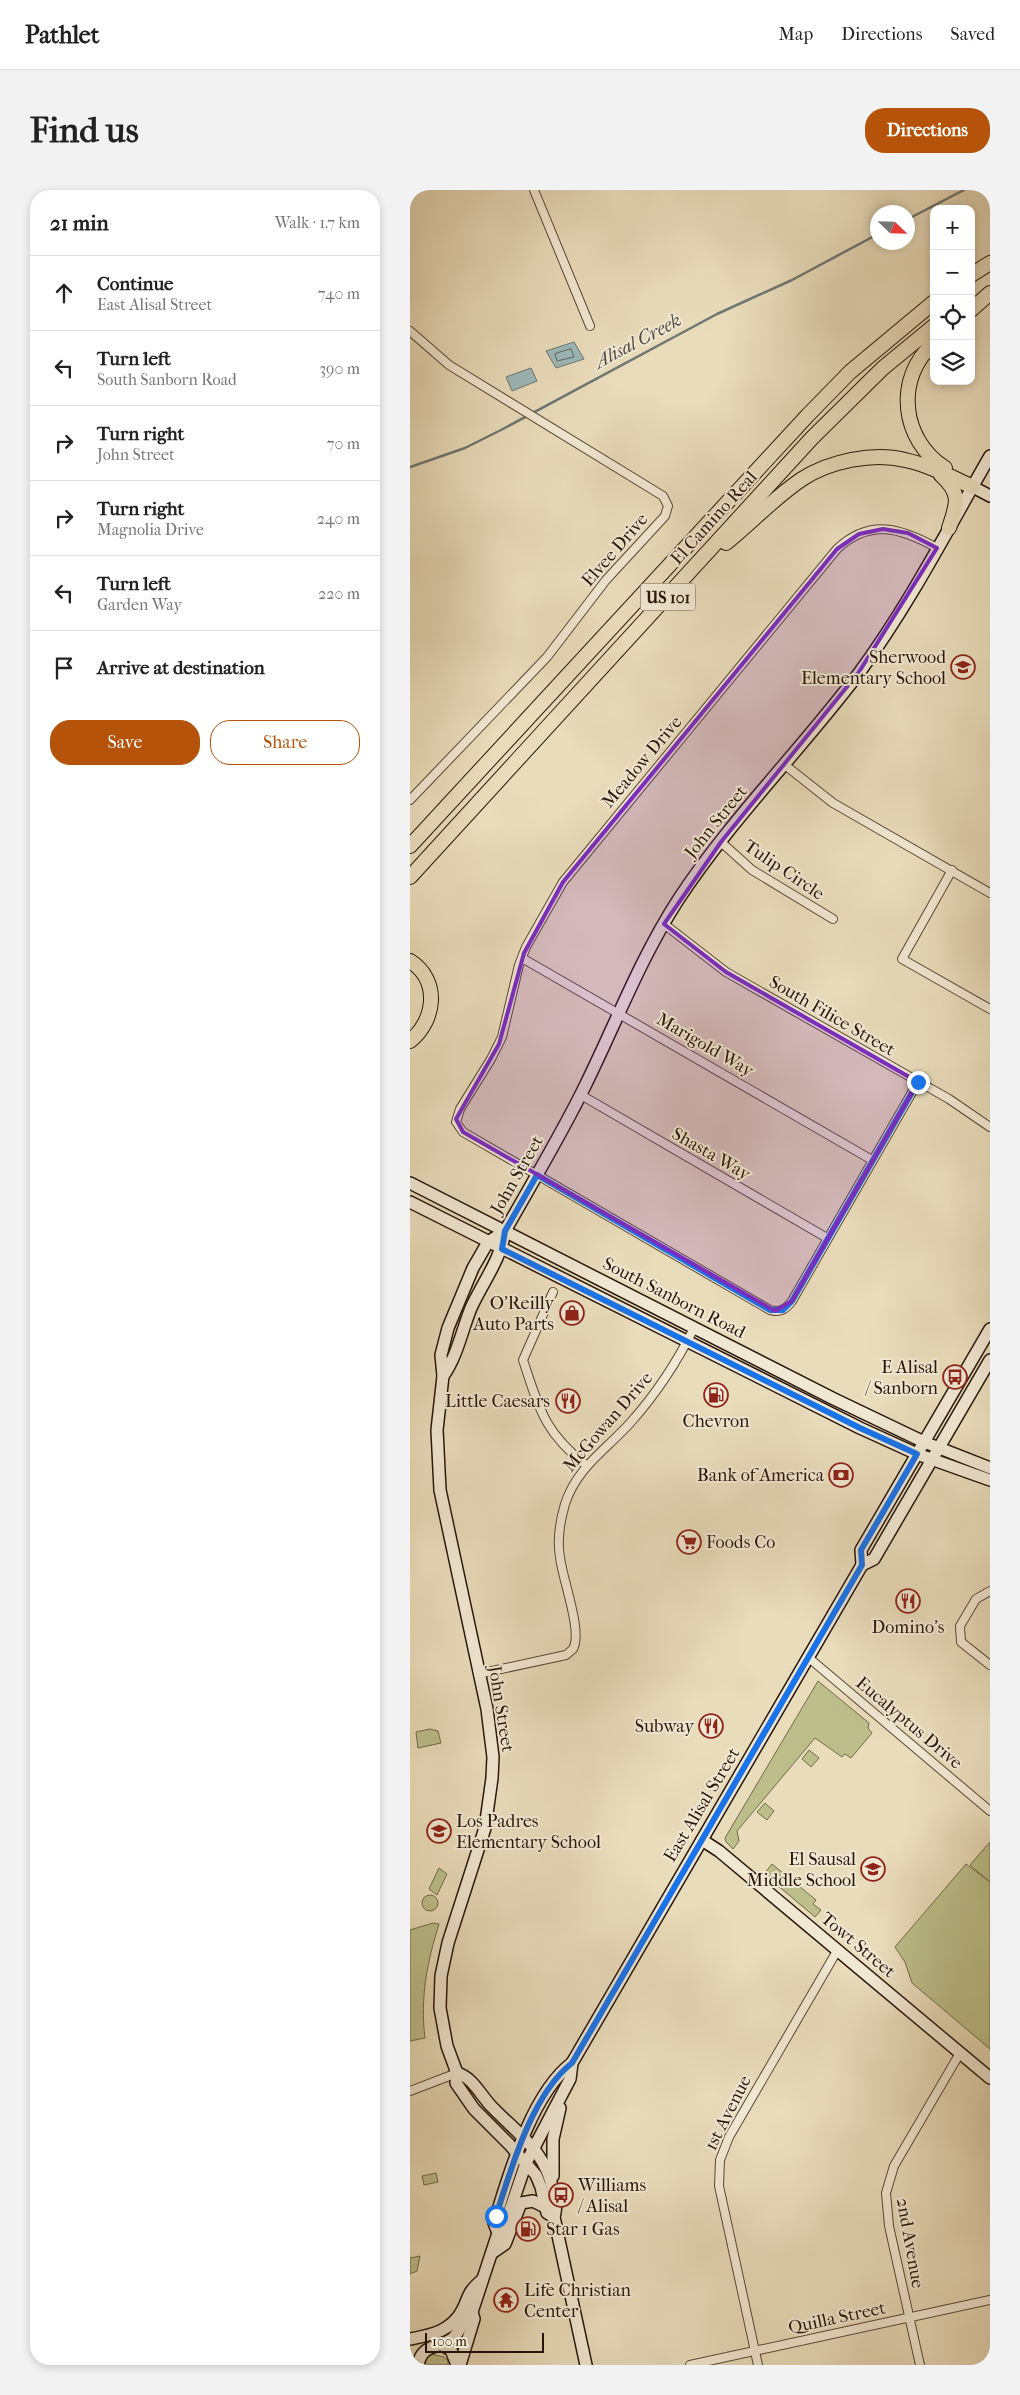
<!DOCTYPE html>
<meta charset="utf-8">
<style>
:root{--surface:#fff;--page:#f2f2f2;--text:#222;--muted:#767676;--line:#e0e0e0;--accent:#b45309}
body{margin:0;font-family:"IM FELL French Canon",serif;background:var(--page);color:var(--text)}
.controls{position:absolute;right:15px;top:15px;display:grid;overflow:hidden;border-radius:10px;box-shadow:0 2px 8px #0003}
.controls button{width:45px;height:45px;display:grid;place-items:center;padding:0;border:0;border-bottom:1px solid var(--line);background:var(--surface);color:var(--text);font:25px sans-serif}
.compass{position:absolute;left:460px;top:15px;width:45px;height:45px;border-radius:50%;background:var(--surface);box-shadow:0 2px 8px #0003;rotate:113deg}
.scale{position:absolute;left:15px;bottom:12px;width:119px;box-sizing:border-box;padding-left:5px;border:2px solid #291508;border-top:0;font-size:14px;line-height:18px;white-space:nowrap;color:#291508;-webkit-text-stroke:4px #f1e8d3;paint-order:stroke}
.stop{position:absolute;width:15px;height:15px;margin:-11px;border:4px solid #1a73e8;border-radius:50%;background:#fff}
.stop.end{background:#1a73e8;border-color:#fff;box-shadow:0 1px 5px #0008}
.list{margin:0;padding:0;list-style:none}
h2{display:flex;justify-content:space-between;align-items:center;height:65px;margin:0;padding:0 20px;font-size:21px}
h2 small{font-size:16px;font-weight:400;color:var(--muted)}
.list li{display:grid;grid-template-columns:32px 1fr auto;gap:15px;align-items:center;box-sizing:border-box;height:75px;padding:0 20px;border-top:1px solid var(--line)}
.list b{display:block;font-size:19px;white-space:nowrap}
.list p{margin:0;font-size:16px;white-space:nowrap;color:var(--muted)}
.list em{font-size:16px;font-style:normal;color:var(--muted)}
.actions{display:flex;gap:10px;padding:15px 20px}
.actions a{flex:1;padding:11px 0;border:1px solid var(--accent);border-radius:20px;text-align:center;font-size:18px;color:var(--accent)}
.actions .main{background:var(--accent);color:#fff}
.icon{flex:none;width:28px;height:28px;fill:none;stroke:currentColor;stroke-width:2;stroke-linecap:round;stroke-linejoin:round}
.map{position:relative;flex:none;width:580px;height:2175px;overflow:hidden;border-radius:20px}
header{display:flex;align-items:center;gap:30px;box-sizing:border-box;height:70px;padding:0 25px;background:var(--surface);border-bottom:1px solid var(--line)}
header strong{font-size:24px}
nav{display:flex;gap:28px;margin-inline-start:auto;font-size:18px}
.intro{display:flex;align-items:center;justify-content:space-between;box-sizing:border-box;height:120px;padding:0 30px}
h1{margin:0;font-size:35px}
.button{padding:12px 22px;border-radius:20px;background:var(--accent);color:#fff;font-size:18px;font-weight:700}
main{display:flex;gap:30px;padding:0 30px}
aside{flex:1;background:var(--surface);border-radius:20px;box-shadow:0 2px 8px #0003}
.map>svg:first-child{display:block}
</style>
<header>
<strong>Pathlet</strong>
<nav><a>Map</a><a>Directions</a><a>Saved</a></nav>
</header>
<div class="intro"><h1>Find us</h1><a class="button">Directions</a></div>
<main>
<aside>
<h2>21 min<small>Walk · 1.7 km</small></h2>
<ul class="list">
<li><svg class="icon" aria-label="ahead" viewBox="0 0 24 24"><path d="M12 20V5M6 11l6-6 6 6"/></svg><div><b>Continue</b><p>East Alisal Street</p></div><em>740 m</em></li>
<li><svg class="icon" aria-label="left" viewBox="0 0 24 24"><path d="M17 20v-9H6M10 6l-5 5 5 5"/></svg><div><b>Turn left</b><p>South Sanborn Road</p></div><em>390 m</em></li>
<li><svg class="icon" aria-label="right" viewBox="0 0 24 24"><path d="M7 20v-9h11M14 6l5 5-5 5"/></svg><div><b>Turn right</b><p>John Street</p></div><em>70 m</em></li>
<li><svg class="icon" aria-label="right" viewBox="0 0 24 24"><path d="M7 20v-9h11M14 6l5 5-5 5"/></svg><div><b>Turn right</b><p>Magnolia Drive</p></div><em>240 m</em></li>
<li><svg class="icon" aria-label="left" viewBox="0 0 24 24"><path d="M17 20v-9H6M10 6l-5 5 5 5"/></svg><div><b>Turn left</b><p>Garden Way</p></div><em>220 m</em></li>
<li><svg class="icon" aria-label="arrive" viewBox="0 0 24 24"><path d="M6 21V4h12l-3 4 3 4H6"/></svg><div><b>Arrive at destination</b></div></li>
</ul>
<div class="actions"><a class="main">Save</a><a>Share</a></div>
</aside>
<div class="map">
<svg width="580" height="2175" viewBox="0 0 580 2175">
<rect width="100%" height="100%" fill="#e9dcbb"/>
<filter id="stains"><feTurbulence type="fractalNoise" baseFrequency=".004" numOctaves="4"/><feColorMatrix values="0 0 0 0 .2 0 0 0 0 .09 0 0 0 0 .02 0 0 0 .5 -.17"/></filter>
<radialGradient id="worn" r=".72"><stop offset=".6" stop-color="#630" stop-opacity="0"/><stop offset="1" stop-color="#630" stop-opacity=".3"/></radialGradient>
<g fill="#bcbf8c" stroke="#726a4a">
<polygon points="408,1491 459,1533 458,1538 462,1543 441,1568 435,1564 432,1567 405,1548 327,1641 329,1651 323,1659 316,1652 315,1648"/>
<polygon points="20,1539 28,1541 31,1553 8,1558 6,1542"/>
<polygon points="399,1560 409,1568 401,1577 392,1569"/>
<polygon points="355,1613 364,1621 357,1630 347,1622"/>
<polygon points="580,1652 580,1692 560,1675"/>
<polygon points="362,1674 406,1710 403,1714 411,1720 405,1727 354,1684"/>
<polygon points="556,1674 580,1692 580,1859 502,1793 495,1772 485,1757"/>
<polygon points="29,1678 37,1684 27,1705 19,1699"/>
<circle cx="20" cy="1713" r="8"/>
<path d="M 23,1733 L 29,1734 C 17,1773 10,1807 15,1848 L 0,1851 L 0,1740 Z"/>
<polygon points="26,1983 28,1992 14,1995 12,1986"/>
<polygon points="10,2066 7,2081 0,2084 0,2068"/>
<polygon points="21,2164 34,2167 38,2171 38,2175 15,2175 17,2168"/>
</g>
<g fill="#9cb9ba" stroke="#6e7773">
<polygon points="164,152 174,169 146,178 136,161"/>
<polygon points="121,178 127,191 102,201 96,187"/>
</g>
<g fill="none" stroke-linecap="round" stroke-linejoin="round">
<polygon stroke="#626761" stroke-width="1" points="161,159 164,167 147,171 145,164"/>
<g stroke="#6e7773" stroke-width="2.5">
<polyline points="498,29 554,0"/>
<polyline points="0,277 55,258 91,240 307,124 382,90 468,44"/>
</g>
<g stroke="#594735" stroke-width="10">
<g id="street">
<polyline points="124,0 180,136"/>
<polyline points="0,141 39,175 253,306 258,316 255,326 196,390 137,467 0,610"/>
<polyline points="375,575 423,613 580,703"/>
<polyline points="311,652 342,680 423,729"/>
<polyline points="542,680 492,769 580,819"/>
<polyline points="254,734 316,782 539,909 580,937"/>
<polyline points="112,768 462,970"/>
<path d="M 508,892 L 382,1111 C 376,1119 370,1123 360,1120 L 53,942 L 46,932 L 50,919 L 81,869 L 92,847 L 109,775 L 116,757 L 153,692 L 427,359 C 460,328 491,338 527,358"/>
<polyline points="171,905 417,1048"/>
<path d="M 143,1102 L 113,1170 C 129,1218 134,1242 176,1275"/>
<polyline points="580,1401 566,1409 550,1436 551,1452 580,1475"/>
<polyline points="399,1468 580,1621"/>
<path d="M 68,1484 L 156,1465 L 163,1459 C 173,1442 152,1388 150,1367 C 147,1350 150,1331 155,1314 C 167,1277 196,1260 221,1232 C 246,1204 267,1172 284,1138"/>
<polyline points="0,1901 47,1883"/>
<polyline points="280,2175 580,2110"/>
<polyline points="348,2175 309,1996 310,1970 319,1947 427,1761"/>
<polyline points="510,2175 479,2036 476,2003 484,1976 550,1863"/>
</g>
</g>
<g stroke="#291508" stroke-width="14">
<g id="secondary">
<polyline points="563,297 580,306"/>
<polyline points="0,993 422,1208 514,1252 580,1278"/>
<polyline points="0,1012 450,1238 507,1264 580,1290"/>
<polyline points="95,1041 78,1052 63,1078 38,1138 31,1165 33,1186 27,1240 30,1300 77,1519 83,1567 82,1588 75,1638 38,1753 31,1786 30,1818 37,1856 47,1883 46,1893 64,1919 99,1954 126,1985 131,1997 137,2023 144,2027"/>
<path d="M 33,1186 C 47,1167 52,1140 61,1118 C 73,1092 91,1069 95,1041 C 122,993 151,945 175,896 C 206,833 230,769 268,710 C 321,629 391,560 449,483 C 499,415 538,339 580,266"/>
<polyline points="452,1375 451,1360 580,1139"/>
<polyline points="292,1650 309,1661 580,1888"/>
<path d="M 47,1883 C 62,1887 70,1904 81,1916 C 108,1944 136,1961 143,2001 C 145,2011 147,2018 144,2027 L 176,2175"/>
<polyline points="143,1986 143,1949 150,1918"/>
<path d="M 88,2043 L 84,2033 C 99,1985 121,1904 162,1873"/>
<polyline points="82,2063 95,2054 111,2013 123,2011 135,2017"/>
<path d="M 0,2149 C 22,2145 42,2141 53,2119 C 60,2104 58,2102 72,2090"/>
<polyline points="30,2154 41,2160 47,2175"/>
<path d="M 8,2175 C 12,2153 29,2159 43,2148 C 52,2140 52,2127 62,2122"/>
<polyline points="50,2175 64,2129 62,2122 88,2043 95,2035 116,1973 160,1889 162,1873 452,1375 464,1369 580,1170"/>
</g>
</g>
<g stroke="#291508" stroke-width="16">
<g id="highway">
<polyline points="561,85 580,73"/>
<polyline points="561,120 580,103"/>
<path d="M 524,153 C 484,188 491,250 535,278"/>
<path d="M 531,285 C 552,304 547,314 539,338"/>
<path d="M 316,353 C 341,333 365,307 392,289 C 420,271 463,262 495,270 C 519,275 541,287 563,297"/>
<polyline points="0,656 398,225 440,182 524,112"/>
<polyline points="0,687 402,248 473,178 524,136"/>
<path d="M 0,771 C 30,790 26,830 0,851"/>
</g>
</g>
<use href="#street" stroke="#f1e8d3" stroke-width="8"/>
<use href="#secondary" stroke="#f1e8d3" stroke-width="11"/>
<use href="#highway" stroke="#e9dcbb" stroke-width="14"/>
</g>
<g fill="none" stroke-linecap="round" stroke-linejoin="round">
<path stroke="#1a73e8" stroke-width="6" d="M 86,2026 C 101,1979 122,1904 162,1873 L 452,1375 L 451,1360 L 507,1264 L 450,1238 L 92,1059 L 95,1041 L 127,985 L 360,1120 L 373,1120 L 382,1111 L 508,892"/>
</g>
<path fill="#7b2cbf" fill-opacity="0.2" stroke="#7b2cbf" stroke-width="4" stroke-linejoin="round" d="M 473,339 L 498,343 L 527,358 L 449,482 L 311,652 L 254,734 L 316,782 L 508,892 L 382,1111 L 365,1121 L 53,942 L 46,929 L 89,854 L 114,763 L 153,692 L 427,359 L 449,344 Z"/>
<defs>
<g id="school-ring" transform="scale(1.25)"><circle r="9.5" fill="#f1e8d3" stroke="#8f2418" stroke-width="1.5"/><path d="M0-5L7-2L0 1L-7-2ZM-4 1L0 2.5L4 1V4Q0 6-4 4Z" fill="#8f2418"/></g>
<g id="shop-ring" transform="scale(1.25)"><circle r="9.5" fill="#f1e8d3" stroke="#8f2418" stroke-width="1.5"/><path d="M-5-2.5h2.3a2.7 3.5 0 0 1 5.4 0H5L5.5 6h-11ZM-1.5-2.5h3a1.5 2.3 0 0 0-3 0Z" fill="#8f2418"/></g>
<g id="bus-ring" transform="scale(1.25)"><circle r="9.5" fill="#f1e8d3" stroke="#8f2418" stroke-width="1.5"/><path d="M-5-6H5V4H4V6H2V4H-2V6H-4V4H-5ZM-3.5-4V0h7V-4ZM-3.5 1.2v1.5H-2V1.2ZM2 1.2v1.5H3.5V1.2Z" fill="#8f2418"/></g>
<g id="fuel-ring" transform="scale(1.25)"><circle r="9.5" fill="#f1e8d3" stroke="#8f2418" stroke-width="1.5"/><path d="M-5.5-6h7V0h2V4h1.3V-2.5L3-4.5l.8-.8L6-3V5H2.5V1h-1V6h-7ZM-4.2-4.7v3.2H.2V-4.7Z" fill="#8f2418"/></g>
<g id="restaurant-ring" transform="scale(1.25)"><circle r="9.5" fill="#f1e8d3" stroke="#8f2418" stroke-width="1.5"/><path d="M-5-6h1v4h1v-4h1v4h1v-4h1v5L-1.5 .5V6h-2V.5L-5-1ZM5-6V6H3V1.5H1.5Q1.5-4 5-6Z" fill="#8f2418"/></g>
<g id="bank-ring" transform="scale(1.25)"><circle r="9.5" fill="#f1e8d3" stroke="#8f2418" stroke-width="1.5"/><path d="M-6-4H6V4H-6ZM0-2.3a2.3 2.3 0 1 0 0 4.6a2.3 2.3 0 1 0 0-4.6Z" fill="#8f2418"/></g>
<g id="supermarket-ring" transform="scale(1.25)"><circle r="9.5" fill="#f1e8d3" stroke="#8f2418" stroke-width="1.5"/><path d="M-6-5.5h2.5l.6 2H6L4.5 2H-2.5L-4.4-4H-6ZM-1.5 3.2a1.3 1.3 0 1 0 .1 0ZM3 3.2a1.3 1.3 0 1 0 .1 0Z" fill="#8f2418"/></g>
<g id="temple-ring" transform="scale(1.25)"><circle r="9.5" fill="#f1e8d3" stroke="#8f2418" stroke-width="1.5"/><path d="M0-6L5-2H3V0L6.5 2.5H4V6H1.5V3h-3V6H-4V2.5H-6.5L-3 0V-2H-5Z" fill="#8f2418"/></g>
</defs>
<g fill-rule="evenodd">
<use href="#school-ring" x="553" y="477"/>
<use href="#shop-ring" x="162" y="1123"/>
<use href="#bus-ring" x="545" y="1187"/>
<use href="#fuel-ring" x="306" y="1205"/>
<use href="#restaurant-ring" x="158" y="1211"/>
<use href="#bank-ring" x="431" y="1285"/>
<use href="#supermarket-ring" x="279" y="1352"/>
<use href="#restaurant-ring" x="498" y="1411"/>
<use href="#restaurant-ring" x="301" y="1536"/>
<use href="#school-ring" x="29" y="1641"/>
<use href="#school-ring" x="463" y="1679"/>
<use href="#bus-ring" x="151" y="2005"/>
<use href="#fuel-ring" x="118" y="2039"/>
<use href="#temple-ring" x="96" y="2110"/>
</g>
<g text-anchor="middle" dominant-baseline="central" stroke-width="4" stroke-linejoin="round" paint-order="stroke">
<rect fill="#f1e8d3" stroke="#655445" stroke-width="1" x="230.5" y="393.5" width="55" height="27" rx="4"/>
<g font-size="16" font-weight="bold" fill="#291508">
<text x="258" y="407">US 101</text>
</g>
<g font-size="18" fill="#291508" stroke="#f1e8d3">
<text transform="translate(304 328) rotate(-48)">El Camino Real</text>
<text transform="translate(205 360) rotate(-49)">Elvee Drive</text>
<text transform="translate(232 572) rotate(-50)">Meadow Drive</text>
<text transform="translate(306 632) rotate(-51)">John Street</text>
<text transform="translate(374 680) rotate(34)">Tulip Circle</text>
<text transform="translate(422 826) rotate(30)">South Filice Street</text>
<text transform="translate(295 855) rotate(30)">Marigold Way</text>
<text transform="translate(301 964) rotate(30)">Shasta Way</text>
<text transform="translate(107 985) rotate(-60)">John Street</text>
<text transform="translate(264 1108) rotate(27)">South Sanborn Road</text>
<text transform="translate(198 1232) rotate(-49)">McGowan Drive</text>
<text transform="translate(91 1519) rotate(81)">John Street</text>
<text transform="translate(499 1533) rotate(40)">Eucalyptus Drive</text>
<text transform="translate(292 1615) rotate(-59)">East Alisal Street</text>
<text transform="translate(448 1755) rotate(40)">Towt Street</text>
<text transform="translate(318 1923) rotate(-63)">1st Avenue</text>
<text transform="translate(500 2053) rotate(80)">2nd Avenue</text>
<text transform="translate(427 2128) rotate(-12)">Quilla Street</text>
</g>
<g font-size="18" fill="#291508" stroke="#f1e8d3" text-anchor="end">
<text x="536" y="467">Sherwood<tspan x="536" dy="21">Elementary School</tspan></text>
<text x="144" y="1113">O'Reilly<tspan x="144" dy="21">Auto Parts</tspan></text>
<text x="528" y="1177">E Alisal<tspan x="528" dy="21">/ Sanborn</tspan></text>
<text x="140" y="1211">Little Caesars</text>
<text x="306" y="1231" text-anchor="middle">Chevron</text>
<text x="414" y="1285">Bank of America</text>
<text x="296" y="1352" text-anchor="start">Foods Co</text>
<text x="498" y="1437" text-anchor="middle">Domino's</text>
<text x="284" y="1536">Subway</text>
<text x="46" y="1631" text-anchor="start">Los Padres<tspan x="46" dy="21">Elementary School</tspan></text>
<text x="446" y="1669">El Sausal<tspan x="446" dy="21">Middle School</tspan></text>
<text x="168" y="1995" text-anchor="start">Williams<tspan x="168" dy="21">/ Alisal</tspan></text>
<text x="136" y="2039" text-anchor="start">Star 1 Gas</text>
<text x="114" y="2100" text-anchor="start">Life Christian<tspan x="114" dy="21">Center</tspan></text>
</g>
<g font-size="19" font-style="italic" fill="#514e46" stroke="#f1e8d3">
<text transform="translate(228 151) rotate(-28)">Alisal Creek</text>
</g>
</g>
<rect width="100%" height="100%" filter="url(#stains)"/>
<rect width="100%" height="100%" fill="url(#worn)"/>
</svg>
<div class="controls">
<button>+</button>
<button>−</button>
<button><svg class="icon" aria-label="locate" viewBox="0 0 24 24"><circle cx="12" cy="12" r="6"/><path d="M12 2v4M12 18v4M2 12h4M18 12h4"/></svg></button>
<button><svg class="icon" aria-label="layers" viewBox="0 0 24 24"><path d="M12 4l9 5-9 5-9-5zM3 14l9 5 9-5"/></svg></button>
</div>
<svg class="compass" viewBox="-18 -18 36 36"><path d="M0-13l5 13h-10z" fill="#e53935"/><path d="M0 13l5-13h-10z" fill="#767676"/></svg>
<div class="scale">100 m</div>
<div class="stop" style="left:86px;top:2026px"></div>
<div class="stop end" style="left:508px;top:892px"></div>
</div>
</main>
